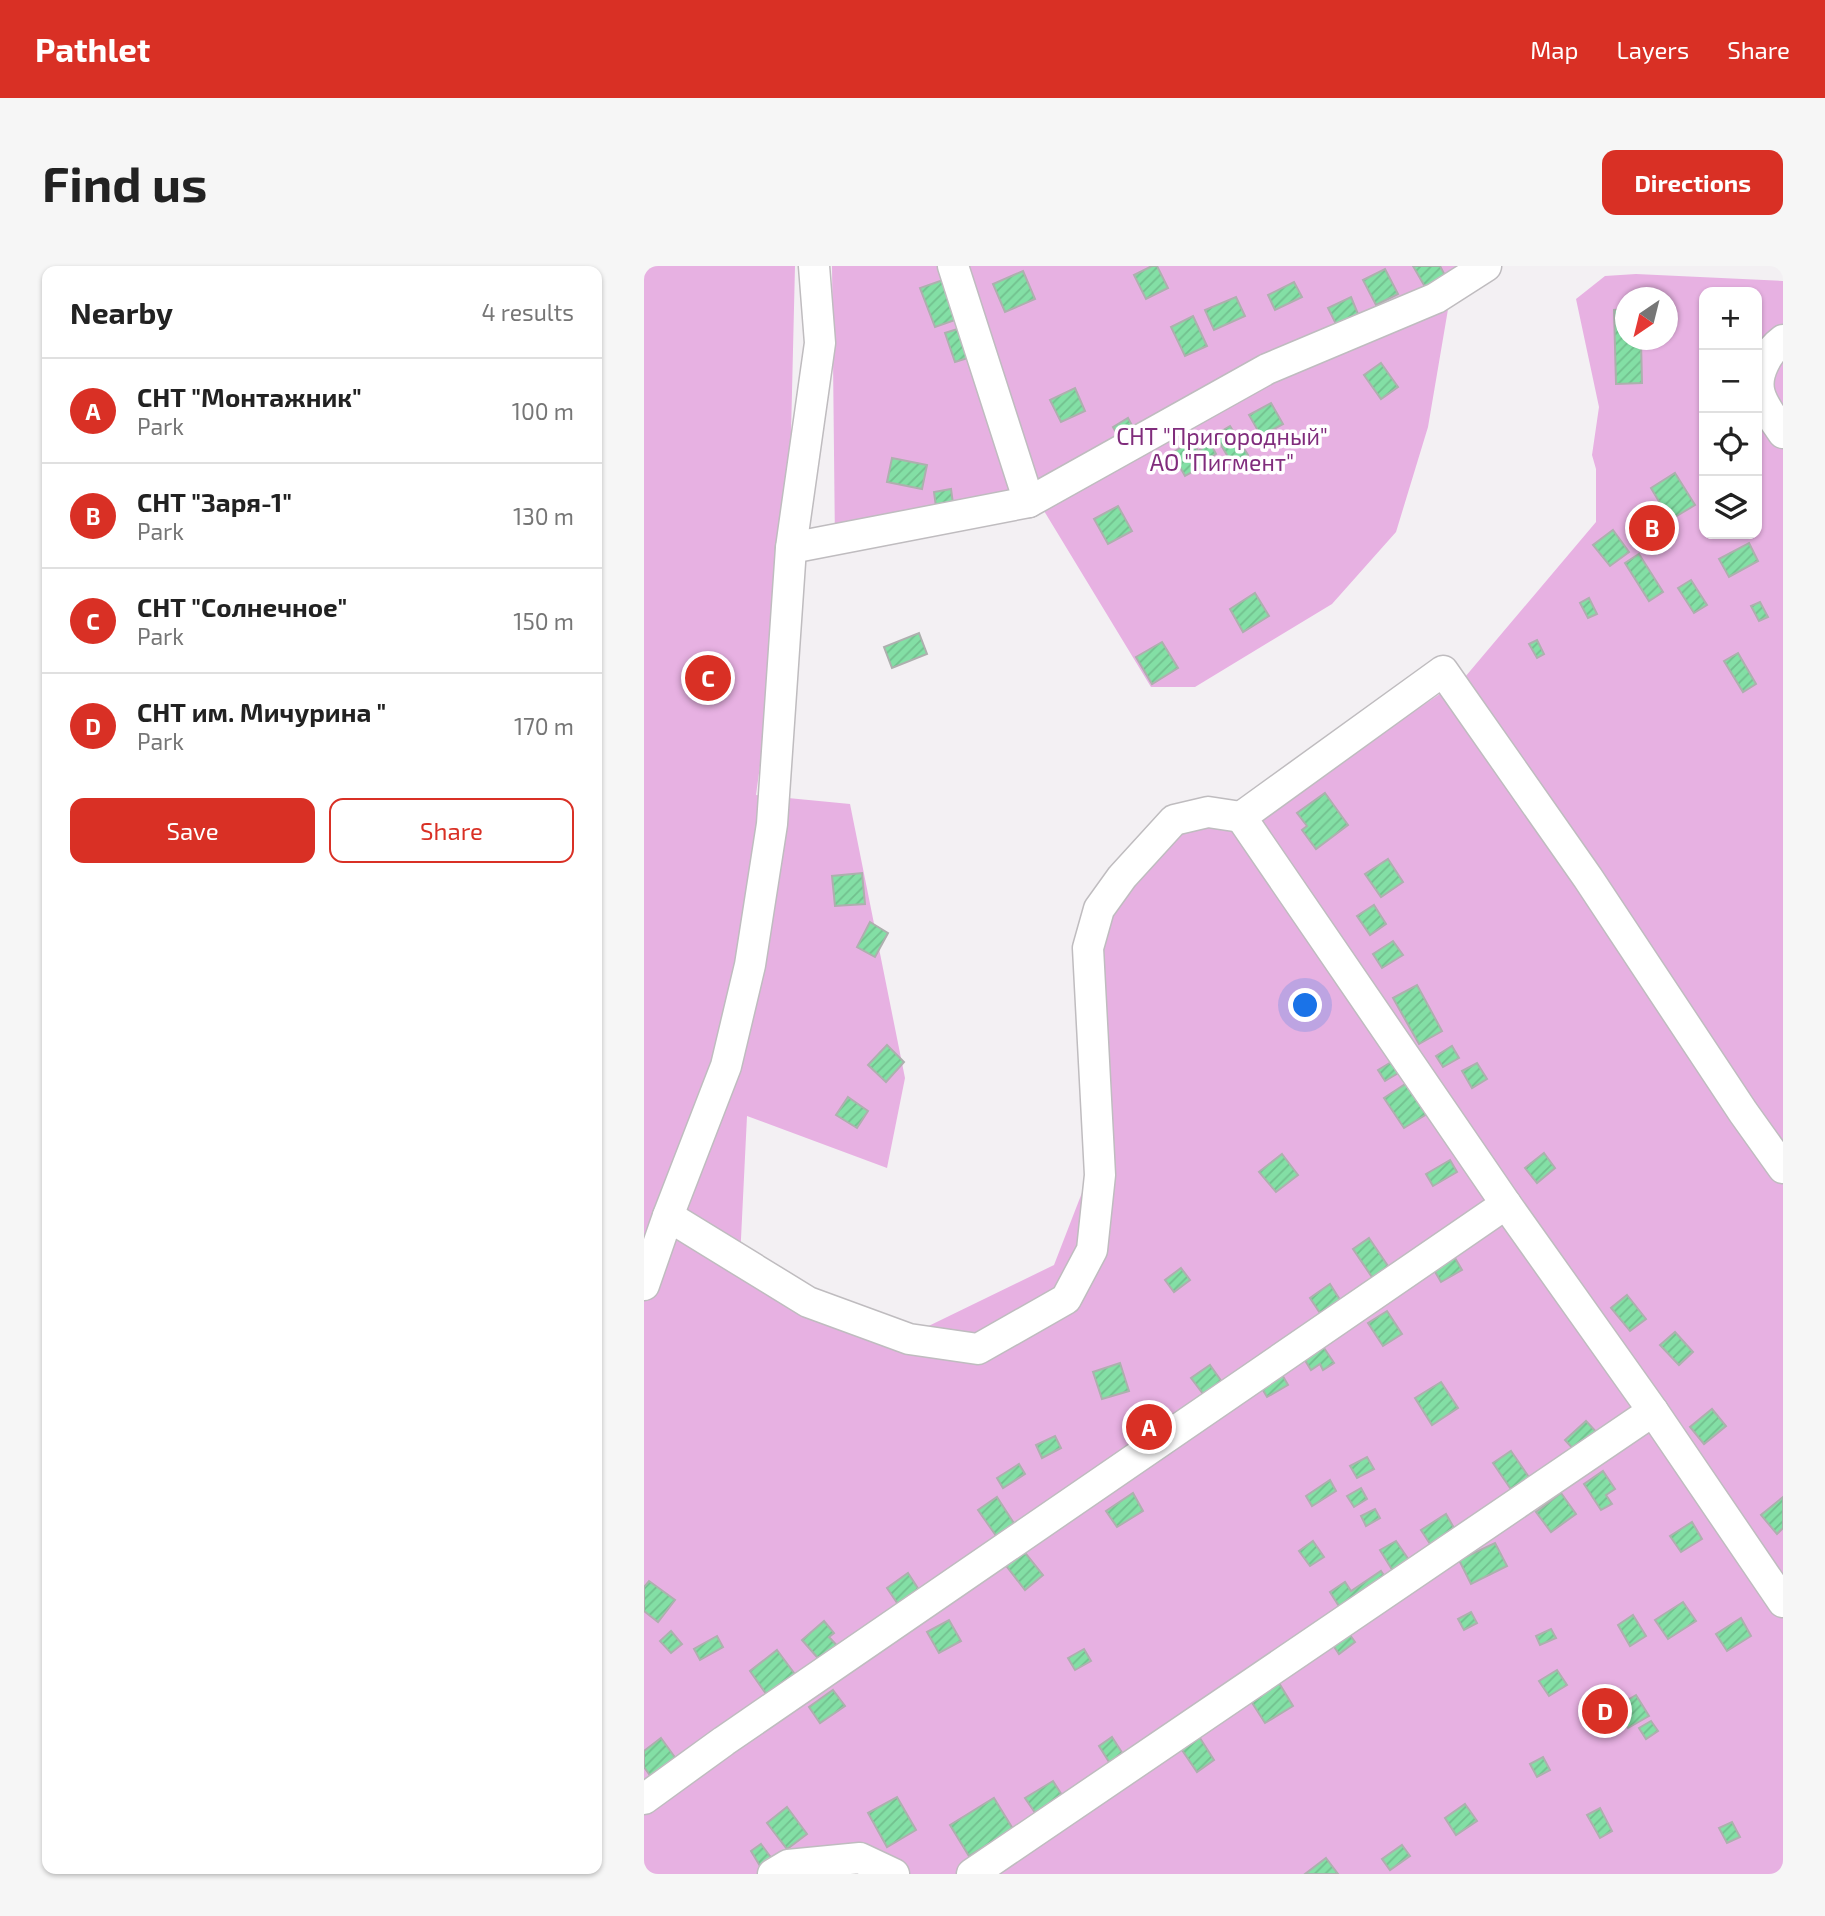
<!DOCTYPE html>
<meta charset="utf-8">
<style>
:root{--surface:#fff;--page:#f6f6f6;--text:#222;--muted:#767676;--line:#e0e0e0;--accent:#d93025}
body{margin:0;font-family:"Exo 2",sans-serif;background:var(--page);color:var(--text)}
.controls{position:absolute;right:21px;top:21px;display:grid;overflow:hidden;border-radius:14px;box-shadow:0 2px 5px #0004}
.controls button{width:63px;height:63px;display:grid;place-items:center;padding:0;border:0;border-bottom:2px solid var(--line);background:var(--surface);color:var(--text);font:35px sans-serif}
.compass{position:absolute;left:971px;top:21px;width:63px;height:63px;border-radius:50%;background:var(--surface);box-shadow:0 2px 5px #0004;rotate:215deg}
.you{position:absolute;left:662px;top:740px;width:24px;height:24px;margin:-18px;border:5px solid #fff;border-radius:50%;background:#1a73e8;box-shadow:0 0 0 10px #1a73e833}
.badge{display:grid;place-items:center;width:46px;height:46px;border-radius:50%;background:var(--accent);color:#fff;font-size:23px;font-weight:700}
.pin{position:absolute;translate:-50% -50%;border:4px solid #fff;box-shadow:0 2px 7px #0006}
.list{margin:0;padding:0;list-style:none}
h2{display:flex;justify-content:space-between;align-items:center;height:91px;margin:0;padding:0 28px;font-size:30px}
h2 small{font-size:23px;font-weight:400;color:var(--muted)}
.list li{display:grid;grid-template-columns:46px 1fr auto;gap:21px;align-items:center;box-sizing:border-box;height:105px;padding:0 28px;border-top:2px solid var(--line)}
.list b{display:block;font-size:26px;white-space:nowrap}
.list p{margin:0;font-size:23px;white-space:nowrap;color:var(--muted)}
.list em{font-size:23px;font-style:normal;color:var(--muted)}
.actions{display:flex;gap:14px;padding:21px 28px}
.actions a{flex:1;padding:16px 0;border:2px solid var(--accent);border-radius:14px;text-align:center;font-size:24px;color:var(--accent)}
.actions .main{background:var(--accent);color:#fff}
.icon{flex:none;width:38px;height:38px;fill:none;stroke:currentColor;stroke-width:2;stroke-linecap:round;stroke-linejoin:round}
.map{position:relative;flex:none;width:1139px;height:1608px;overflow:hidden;border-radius:14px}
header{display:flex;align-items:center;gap:42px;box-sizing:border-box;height:98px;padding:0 35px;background:var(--accent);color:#fff}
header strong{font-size:33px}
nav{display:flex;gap:38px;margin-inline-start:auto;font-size:24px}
.intro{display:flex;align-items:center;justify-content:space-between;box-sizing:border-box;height:168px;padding:0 42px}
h1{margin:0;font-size:49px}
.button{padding:18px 32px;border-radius:14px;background:var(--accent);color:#fff;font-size:24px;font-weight:700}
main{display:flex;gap:42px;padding:0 42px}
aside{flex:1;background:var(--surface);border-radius:14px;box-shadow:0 2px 5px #0004}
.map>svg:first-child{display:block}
</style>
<header>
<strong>Pathlet</strong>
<nav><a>Map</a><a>Layers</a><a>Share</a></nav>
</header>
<div class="intro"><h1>Find us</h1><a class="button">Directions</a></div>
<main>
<aside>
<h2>Nearby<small>4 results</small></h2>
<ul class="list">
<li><span class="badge">A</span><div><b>СНТ &quot;Монтажник&quot;</b><p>Park</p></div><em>100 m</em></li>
<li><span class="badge">B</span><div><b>СНТ &quot;Заря-1&quot;</b><p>Park</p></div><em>130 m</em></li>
<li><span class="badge">C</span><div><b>СНТ &quot;Солнечное&quot;</b><p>Park</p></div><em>150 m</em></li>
<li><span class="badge">D</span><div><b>СНТ им. Мичурина &quot;</b><p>Park</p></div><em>170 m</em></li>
</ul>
<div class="actions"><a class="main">Save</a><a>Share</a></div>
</aside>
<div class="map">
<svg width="1139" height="1608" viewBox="0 0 1139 1608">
<defs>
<pattern id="building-hatch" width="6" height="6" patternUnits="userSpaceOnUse" patternTransform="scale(1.75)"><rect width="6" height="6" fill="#83dfa5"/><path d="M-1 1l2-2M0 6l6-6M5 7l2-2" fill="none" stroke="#72c08e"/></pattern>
</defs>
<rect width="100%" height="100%" fill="#f3f0f3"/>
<g fill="#e7b1e2" fill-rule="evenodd">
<path d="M 0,0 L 151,0 L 144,294 L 112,529 L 206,538 L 261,812 L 243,902 L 103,850 L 96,993 L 264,1070 L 410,999 L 446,906 L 438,669 L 520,560 L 616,549 L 821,411 L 952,256 L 952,203 L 948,189 L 955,141 L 932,33 L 961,10 L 992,8 L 1139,15 L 1139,1608 L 0,1608 ZM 1060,26 L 1113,26 L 1113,268 L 1060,268 ZM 982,32 L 1024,32 L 1024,74 L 982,74 Z"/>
<polygon points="188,0 824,0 810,8 784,161 752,266 688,338 551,421 507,421 394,235 191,279"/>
</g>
<g fill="url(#building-hatch)" stroke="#adb0ae" stroke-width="2">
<polygon points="508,0 513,0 524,22 502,33 490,9"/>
<polygon points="769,0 796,0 804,15 784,26"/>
<polygon points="741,3 754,28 732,39 719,14"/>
<polygon points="379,5 391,33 361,46 349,18"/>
<polygon points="299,14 314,53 291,61 276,22"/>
<polygon points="650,16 658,31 631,44 624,29"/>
<polygon points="592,31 601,50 570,64 561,44"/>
<polygon points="707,31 714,48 692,58 684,42"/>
<polygon points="982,43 982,74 997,74 998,117 972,118 970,44"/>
<polygon points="549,50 563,80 541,90 527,61"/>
<polygon points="323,60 333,89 311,96 301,67"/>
<polygon points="737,97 754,121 737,133 720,109"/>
<polygon points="431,122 441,145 417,156 406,134"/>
<polygon points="627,137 639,158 617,170 605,149"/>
<polygon points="484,152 499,180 484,188 469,161"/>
<polygon points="586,160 604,189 589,199 571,169"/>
<polygon points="548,175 554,185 566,177 572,188 560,195 561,199 541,210 528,187"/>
<polygon points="248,192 283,199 278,223 243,216"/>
<polygon points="1031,207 1051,239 1026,254 1007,222"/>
<polygon points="307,223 310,245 293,248 290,226"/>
<polygon points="474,240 488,265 464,278 450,253"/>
<polygon points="969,264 985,286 966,300 949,279"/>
<polygon points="1105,277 1114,295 1085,311 1075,293"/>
<polygon points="995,288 1019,326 1005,335 981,297"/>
<polygon points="1047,314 1063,339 1050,347 1034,322"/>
<polygon points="611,327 625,350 599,366 586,343"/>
<polygon points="945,332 953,348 944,352 936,337"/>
<polygon points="1116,336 1124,351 1115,355 1107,340"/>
<polygon points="275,367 283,388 248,402 240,381"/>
<polygon points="893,374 900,388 893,392 885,378"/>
<polygon points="518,376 534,402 508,418 492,391"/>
<polygon points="1094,387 1112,418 1099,426 1080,395"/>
<polygon points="681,527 704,559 672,583 658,564 663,560 653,547"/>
<polygon points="744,593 759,616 737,631 721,608"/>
<polygon points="218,607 221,638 191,640 188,610"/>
<polygon points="730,639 742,658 726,669 713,650"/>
<polygon points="226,656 244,667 231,691 213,681"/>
<polygon points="749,675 759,689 738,702 729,688"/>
<polygon points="773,719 798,765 775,778 749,732"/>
<polygon points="243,779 260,796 242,816 224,799"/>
<polygon points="808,780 815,792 799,801 792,790"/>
<polygon points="749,795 756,806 741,815 734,804"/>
<polygon points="833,797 843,813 828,822 818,805"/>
<polygon points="763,817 783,848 760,862 740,832"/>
<polygon points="204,831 224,845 213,862 192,849"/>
<polygon points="900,887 911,902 893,917 881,902"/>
<polygon points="638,888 654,909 632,926 615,906"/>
<polygon points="806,894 813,906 789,920 782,908"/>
<polygon points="725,972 746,1003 730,1014 709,983"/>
<polygon points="811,992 818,1004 797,1016 790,1004"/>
<polygon points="537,1002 546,1014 530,1026 521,1014"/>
<polygon points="686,1018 698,1037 678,1050 666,1032"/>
<polygon points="983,1029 1002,1053 986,1065 967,1042"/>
<polygon points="743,1045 758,1068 739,1080 724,1057"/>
<polygon points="1031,1066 1049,1086 1035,1099 1016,1079"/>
<polygon points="678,1079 690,1097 679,1104 676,1098 667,1104 659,1091"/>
<polygon points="476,1097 485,1125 458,1133 449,1106"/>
<polygon points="566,1099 578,1116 560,1129 547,1112"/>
<polygon points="637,1107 644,1119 623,1131 616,1119"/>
<polygon points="797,1116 814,1142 788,1159 771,1132"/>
<polygon points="1068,1143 1082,1160 1060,1178 1046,1161"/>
<polygon points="942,1155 955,1169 934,1188 921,1174"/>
<polygon points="411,1170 417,1182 398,1192 392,1179"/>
<polygon points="867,1185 889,1217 871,1229 849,1197"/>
<polygon points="723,1191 730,1203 713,1212 706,1200"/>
<polygon points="375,1198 381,1208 359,1222 353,1212"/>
<polygon points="959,1205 971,1223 962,1229 968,1238 957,1244 940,1218"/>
<polygon points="686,1214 692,1225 668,1240 662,1230"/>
<polygon points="717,1222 723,1233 710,1241 703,1230"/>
<polygon points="489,1227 499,1245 473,1261 462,1245"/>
<polygon points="917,1227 932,1248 907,1266 892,1246"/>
<polygon points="353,1231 373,1262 355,1274 334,1244"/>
<polygon points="1139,1231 1139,1262 1133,1268 1117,1249"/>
<polygon points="731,1243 736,1252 722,1260 717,1250"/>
<polygon points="802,1248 814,1269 790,1284 777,1264"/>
<polygon points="1048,1256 1058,1273 1037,1286 1026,1270"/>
<polygon points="669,1275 680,1291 666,1300 655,1285"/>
<polygon points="752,1275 769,1300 752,1310 736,1284"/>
<polygon points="851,1277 863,1300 827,1318 815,1294"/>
<polygon points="378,1283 399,1309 381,1324 360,1297"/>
<polygon points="737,1305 746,1318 700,1348 686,1326 701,1316 707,1325"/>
<polygon points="264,1307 277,1327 256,1341 243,1322"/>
<polygon points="5,1315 31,1334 14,1356 0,1345 0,1321"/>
<polygon points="1039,1336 1052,1355 1024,1373 1011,1354"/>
<polygon points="827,1346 833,1357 820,1364 814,1353"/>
<polygon points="989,1349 1002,1370 986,1380 974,1359"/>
<polygon points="1097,1352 1107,1370 1083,1385 1072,1368"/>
<polygon points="305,1354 317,1375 295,1387 283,1366"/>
<polygon points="180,1355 190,1367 185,1371 197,1384 180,1399 158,1374"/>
<polygon points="907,1363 912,1372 896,1379 892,1370"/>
<polygon points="27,1365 38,1378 27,1387 16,1375"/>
<polygon points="703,1365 711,1376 695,1388 687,1376"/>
<polygon points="73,1370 79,1381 56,1394 50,1383"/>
<polygon points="440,1383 447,1395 431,1404 424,1392"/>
<polygon points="133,1384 153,1411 125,1432 106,1405"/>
<polygon points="913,1404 923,1419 905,1430 895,1415"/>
<polygon points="635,1417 649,1440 621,1457 607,1435"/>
<polygon points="189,1424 201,1440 176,1457 165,1441"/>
<polygon points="992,1429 1005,1450 984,1462 972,1441"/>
<polygon points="1007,1455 1014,1465 1002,1473 995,1462"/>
<polygon points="554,1469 570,1494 553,1506 536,1481"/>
<polygon points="468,1471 484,1496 470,1504 455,1480"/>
<polygon points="17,1472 35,1497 10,1515 0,1501 0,1485"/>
<polygon points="899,1491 906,1504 893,1511 886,1498"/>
<polygon points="409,1515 423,1537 396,1554 381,1532"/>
<polygon points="253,1531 272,1564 243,1581 224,1547"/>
<polygon points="350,1532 369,1563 325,1590 306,1559"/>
<polygon points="821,1538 833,1555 812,1569 801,1552"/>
<polygon points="143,1541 163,1568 143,1583 123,1557"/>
<polygon points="956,1542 968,1565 956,1572 943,1549"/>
<polygon points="1088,1556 1096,1571 1083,1577 1075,1562"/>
<polygon points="117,1578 128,1593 116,1600 107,1585"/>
<polygon points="758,1579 766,1590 746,1604 738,1593"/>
<polygon points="682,1592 694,1608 661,1608"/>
</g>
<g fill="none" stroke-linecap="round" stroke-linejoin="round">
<g stroke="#bfbcbf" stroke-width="33">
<g id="minor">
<polyline points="309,0 385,236"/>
<path d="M 1139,74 C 1124,85 1110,109 1116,128 C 1119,140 1132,156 1139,167"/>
<polyline points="147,282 385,236 623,103 792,32 842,0"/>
<polyline points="1139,902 1099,846 944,612 799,405 597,551 862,938 1009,1145 1139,1336"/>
<polyline points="24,950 164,1036 265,1073 334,1083 422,1033 448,984 456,909 444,682 455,643 478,611 530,554 564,546 597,551"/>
<polyline points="0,1019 24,950 82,800 106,699 128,558 147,282 176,77 170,0"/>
<polyline points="0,1533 80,1475 862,938"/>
<polyline points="129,1608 144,1599 216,1592 250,1608"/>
<polyline points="328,1608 1009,1145"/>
</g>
</g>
<use href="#minor" stroke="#fff" stroke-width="30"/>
</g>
<g text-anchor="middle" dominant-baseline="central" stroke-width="7" stroke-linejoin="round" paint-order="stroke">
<g font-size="23" fill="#802c7c" stroke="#fffeff">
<text x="578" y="170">СНТ "Пригородный"<tspan x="578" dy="26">АО "Пигмент"</tspan></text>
</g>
</g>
</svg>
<div class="controls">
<button>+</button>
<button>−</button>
<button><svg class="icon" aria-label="locate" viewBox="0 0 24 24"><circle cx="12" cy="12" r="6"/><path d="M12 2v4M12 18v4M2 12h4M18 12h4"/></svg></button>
<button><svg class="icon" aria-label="layers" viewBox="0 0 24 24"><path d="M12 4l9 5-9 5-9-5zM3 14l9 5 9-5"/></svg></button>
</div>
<svg class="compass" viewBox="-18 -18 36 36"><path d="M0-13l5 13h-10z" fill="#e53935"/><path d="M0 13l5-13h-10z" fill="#767676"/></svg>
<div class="you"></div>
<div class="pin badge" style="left:505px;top:1161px">A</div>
<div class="pin badge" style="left:1008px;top:262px">B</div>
<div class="pin badge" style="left:64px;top:412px">C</div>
<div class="pin badge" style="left:961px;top:1445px">D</div>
</div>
</main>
